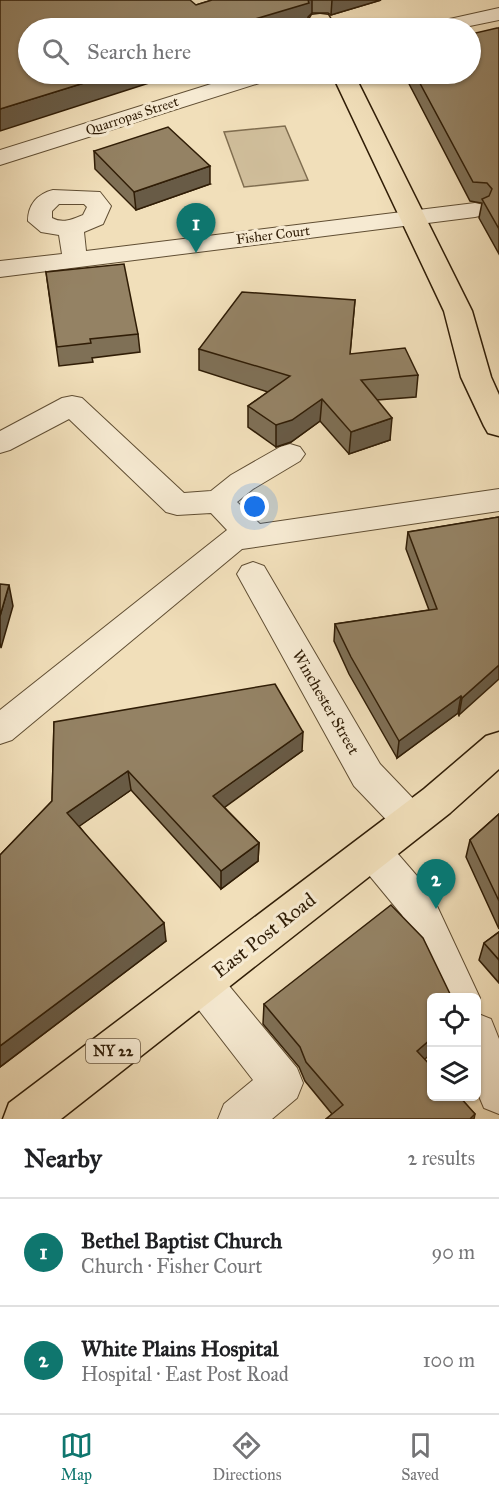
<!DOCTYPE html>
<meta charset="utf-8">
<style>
:root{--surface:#fff;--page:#f6f6f6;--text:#202124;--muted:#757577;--line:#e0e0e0;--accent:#0f766e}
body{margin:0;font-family:"IM FELL Great Primer",serif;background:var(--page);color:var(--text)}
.controls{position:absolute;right:18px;bottom:18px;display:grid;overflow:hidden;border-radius:9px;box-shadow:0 2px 4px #0004}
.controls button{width:54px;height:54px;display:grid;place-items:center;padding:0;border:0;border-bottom:2px solid var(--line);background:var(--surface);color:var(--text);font:30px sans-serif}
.you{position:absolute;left:255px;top:507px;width:21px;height:21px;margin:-15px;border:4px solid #fff;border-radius:50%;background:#1a73e8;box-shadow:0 0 0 9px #1a73e833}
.badge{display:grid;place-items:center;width:39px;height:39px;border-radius:50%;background:var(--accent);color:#fff;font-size:20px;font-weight:700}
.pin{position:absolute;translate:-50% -50px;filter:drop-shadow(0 2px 3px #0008)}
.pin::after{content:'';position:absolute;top:32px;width:21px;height:18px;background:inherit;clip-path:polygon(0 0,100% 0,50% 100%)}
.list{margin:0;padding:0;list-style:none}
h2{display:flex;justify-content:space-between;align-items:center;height:78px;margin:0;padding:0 24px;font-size:26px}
h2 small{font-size:20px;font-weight:400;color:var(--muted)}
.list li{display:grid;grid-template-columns:39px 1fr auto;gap:18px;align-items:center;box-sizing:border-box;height:108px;padding:0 24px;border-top:2px solid var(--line)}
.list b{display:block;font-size:22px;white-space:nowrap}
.list p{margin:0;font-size:20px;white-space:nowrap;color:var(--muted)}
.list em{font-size:20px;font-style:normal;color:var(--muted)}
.icon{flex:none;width:33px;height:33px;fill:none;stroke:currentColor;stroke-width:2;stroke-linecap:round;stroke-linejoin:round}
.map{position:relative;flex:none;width:499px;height:1119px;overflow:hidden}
.search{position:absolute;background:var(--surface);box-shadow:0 2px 4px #0004;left:18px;right:18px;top:18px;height:66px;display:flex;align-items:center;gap:15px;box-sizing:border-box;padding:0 21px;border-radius:33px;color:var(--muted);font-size:22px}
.sheet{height:294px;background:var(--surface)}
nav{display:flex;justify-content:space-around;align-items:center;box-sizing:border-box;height:84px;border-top:2px solid var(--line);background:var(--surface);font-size:16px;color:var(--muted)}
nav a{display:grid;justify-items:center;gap:3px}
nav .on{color:var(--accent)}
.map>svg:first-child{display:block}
</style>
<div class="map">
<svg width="499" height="1119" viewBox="0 0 499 1119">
<rect width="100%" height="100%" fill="#f1dfba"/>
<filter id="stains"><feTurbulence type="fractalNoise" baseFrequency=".00333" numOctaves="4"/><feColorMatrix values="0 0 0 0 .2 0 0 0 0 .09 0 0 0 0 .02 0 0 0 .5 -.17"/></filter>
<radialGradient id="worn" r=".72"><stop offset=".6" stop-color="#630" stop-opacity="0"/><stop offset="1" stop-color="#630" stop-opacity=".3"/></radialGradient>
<polygon fill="#d0be9b" stroke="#806e50" stroke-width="1.5" points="285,126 308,180 244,187 224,132"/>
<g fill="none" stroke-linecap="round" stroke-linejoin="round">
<g stroke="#604e33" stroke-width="2">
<g id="minor">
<polygon points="499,8 499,20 460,28 424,28 427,24"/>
<polygon points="243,74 275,74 272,79 0,165 0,150"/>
<path d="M 53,190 L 100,192 L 111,206 L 103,224 L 84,232 L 86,251 L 475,203 L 484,205 L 487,210 L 484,215 L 475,217 L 0,277 L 0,261 L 62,254 L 59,235 L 41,232 L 28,221 C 28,205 37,194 53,190 ZM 59,204 L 84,204 L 87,207 L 83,215 C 73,219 63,224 52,218 L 52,211 Z"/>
<polygon points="72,396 82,398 184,493 211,491 231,475 280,447 290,444 300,447 305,454 300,461 253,489 237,502 260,524 499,489 499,511 242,549 12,740 0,744 0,710 227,530 211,513 177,515 166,512 69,419 10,450 0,453 0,431 62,398"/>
<polygon points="253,562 264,566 380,764 424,810 429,821 424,832 411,837 398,832 354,786 237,574 242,566"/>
<polygon points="372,835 385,839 430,891 480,998 476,1006 476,998 439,998 402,915 359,863 353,851 359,839"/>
<polygon points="202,964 216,970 297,1068 303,1083 297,1098 272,1119 218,1119 224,1104 253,1080 188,996 182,983 188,970"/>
<polygon points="476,1013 491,1019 499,1039 499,1114 484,1108 476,1089"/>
</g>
</g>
<g stroke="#301d06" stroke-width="3">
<g id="major">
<polygon points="320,14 328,15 336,28 314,28 309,20 312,15"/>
<polygon points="332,74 354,74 472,311 491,377 499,395 499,436 488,433 484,426 461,377 444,311"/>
<polygon points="499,732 499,769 450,813 61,1119 3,1119 9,1103 424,789 486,736"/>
</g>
</g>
<use href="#minor" fill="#f6ead2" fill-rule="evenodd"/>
<use href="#major" fill="#f1dfba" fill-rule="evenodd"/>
</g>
<g fill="#7f7056" stroke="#301d06" stroke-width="1.5">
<polygon points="212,0 381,0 331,15 328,13 312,13 308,17 308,23 196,5"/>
<polygon points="499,28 499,254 479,218 482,203 470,201 407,80 408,74 471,74"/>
<polygon points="94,151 210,184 136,210 95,169"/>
<polygon points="46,272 138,334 140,352 92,358 93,362 59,366"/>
<polygon points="355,300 350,354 418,375 416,397 377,400 390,440 349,454 320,421 291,442 276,447 248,427 248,406 268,392 199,370 199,349"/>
<polygon points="499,517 459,715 458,713 397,758 349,674 334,641 335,624 429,610 406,549 408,532"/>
<polygon points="54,722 302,751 224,807 259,843 258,861 221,889 131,790 79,826 166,941 0,1067 0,855 52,801"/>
<polygon points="499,814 499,929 466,857 470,840"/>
<polygon points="499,932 499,983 479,960 484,943"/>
<polygon points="432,998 432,1053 424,1059 475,1114 474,1119 326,1119 332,1114 305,1081 299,1067 263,1024 264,1004"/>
</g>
<g fill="#685b46" stroke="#301d06" stroke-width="1.5">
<polygon points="308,0 312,0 312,13 308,17 308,23 289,28 225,28"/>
<polygon points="332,0 381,0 331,15"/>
<polygon points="113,74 177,74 0,131 0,109"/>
<polygon points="210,166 210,184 136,210 134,192"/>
<polygon points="322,399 320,421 291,442 276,447 276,425"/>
<polygon points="392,418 390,440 349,454 351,432"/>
<polygon points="9,585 13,606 1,648 0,643 0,616"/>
<polygon points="499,665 499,679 459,715 462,698"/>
<polygon points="461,696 458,713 397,758 399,741"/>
<polygon points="303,732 302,751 214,815 213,796"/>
<polygon points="128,771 131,790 71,832 67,813"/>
<polygon points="259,843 258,861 221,889 221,871"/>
<polygon points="164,923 166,941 0,1067 0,1046"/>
<polygon points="432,1038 432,1053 412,1070 417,1051"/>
</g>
<g fill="#948264" stroke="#301d06" stroke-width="1.5">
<polygon points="0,0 190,0 196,5 212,0 308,0 309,3 225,28 28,28 28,74 113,74 0,109"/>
<polygon points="497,28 499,28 499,229 482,199 489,196 492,189 487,183 473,182 415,74 471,74 471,34"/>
<polygon points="168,127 210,166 134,192 94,151"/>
<polygon points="124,264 138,334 90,339 91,343 57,347 46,272"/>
<polygon points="242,292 355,300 350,354 405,348 418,375 361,380 392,418 351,432 322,399 292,420 276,425 248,406 290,376 199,349"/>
<polygon points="499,517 499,665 462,698 461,696 399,741 351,657 335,624 437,609 408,532"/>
<polygon points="0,584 9,585 0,616"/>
<polygon points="275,684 303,732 213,796 259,843 221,871 128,771 67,813 164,923 0,1046 0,855 52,801 54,722"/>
<polygon points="499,814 499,901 470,840"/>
<polygon points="391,905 423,938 452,998 432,998 432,1038 417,1051 432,1067 432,1096 459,1096 475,1114 470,1119 326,1119 343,1105 306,1062 300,1047 264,1004"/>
<polygon points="499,932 499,960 484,943"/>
</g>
<g text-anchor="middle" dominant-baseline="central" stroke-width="6" stroke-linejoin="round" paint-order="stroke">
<g font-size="14" fill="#301d06" stroke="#f6ead2">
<text transform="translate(132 116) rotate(-18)">Quarropas Street</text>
<text transform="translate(273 235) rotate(-7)">Fisher Court</text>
</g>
<rect fill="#f6ead2" stroke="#6b5a43" stroke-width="1.5" x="86" y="1039" width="54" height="24" rx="4.5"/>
<g font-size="15" font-weight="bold" fill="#301d06">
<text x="113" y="1051">NY 22</text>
</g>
<g font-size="16" fill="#301d06" stroke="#f6ead2">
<text transform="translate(326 702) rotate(60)">Winchester Street</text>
</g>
<g font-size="20" fill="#301d06" stroke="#f6ead2">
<text transform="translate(264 935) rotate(-38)">East Post Road</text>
</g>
</g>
<rect width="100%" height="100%" filter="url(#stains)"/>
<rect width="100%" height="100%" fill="url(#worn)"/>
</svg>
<div class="controls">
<button><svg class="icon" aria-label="locate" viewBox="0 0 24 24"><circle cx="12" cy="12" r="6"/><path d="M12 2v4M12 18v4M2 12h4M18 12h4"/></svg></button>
<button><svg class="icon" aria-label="layers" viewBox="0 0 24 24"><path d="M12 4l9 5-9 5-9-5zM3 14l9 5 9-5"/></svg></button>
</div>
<div class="you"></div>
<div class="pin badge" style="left:196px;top:253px">1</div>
<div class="pin badge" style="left:436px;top:909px">2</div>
<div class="search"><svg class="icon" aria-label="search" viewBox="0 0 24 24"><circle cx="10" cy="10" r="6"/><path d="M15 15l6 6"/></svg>Search here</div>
</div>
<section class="sheet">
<h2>Nearby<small>2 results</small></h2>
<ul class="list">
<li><span class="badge">1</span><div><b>Bethel Baptist Church</b><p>Church · Fisher Court</p></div><em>90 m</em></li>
<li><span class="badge">2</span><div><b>White Plains Hospital</b><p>Hospital · East Post Road</p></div><em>100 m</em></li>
</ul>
</section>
<nav>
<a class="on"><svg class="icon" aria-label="map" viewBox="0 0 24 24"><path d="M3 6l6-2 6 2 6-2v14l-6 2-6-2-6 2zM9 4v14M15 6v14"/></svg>Map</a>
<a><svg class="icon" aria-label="directions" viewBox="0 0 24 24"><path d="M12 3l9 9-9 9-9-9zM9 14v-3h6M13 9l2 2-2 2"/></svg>Directions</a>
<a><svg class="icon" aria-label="saved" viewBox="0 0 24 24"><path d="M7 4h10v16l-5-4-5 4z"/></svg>Saved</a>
</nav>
